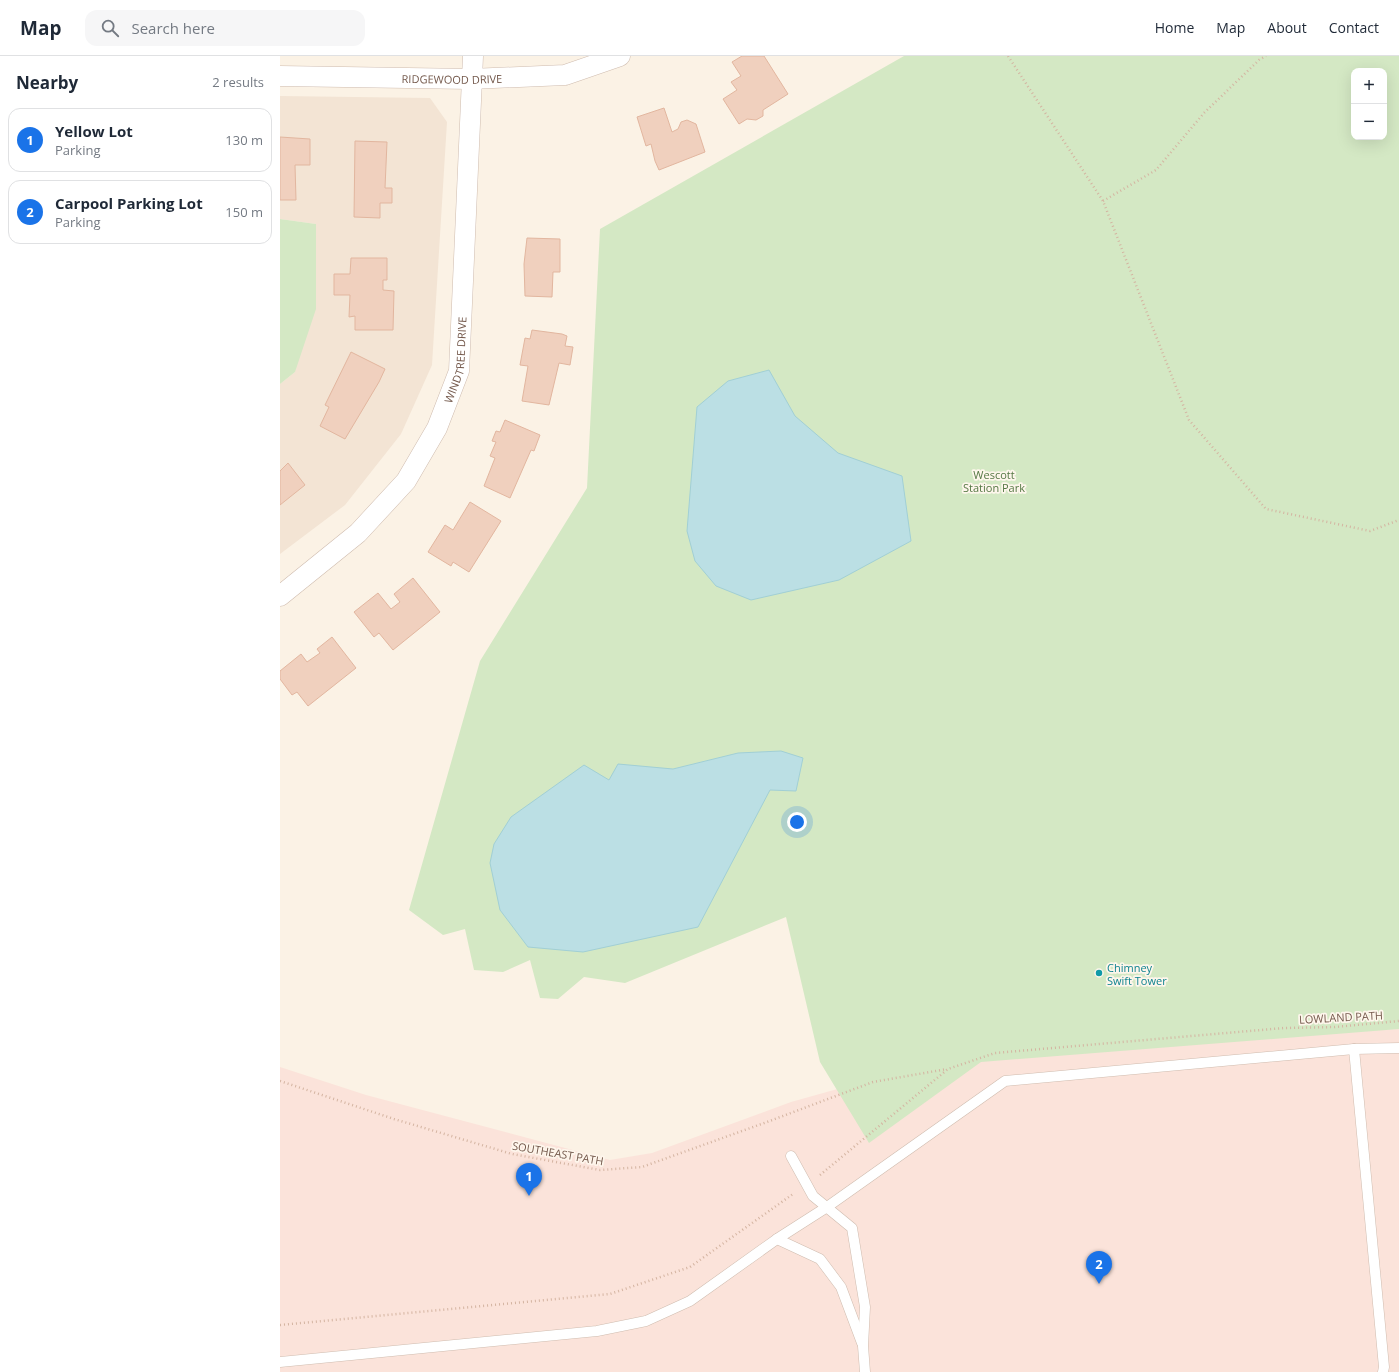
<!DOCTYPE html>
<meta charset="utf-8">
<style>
:root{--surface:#fff;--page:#f6f6f7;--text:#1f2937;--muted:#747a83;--line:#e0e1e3;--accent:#1a73e8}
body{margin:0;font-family:"Open Sans",sans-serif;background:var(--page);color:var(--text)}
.controls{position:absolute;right:12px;top:12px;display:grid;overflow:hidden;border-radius:8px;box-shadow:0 4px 16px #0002}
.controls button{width:36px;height:36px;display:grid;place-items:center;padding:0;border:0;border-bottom:1px solid var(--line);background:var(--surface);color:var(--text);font:20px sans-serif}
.you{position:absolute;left:517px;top:766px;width:14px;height:14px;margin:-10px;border:3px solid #fff;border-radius:50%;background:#1a73e8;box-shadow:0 0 0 6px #1a73e833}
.badge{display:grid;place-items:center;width:26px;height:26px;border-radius:50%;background:var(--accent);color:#fff;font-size:13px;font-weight:700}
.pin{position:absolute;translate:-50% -33px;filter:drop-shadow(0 1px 2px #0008)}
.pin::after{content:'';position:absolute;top:21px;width:14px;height:12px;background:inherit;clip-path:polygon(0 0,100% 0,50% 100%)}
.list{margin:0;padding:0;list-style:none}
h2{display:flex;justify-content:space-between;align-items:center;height:52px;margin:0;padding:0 16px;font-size:17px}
h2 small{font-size:13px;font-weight:400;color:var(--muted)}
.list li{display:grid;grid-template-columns:26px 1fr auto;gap:12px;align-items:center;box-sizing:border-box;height:64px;margin:0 8px 8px;padding:0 8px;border:1px solid var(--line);border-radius:12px}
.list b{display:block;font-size:15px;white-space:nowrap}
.list p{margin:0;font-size:13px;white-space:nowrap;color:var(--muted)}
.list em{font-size:13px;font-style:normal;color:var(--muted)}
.icon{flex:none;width:22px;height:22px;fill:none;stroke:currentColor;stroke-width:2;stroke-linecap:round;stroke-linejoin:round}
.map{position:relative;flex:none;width:1119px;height:1316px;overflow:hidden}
header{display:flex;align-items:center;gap:24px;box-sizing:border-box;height:56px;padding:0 20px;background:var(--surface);border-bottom:1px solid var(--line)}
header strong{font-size:19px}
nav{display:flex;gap:22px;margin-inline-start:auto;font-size:14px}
.search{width:280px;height:36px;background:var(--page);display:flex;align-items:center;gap:10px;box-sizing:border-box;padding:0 14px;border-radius:12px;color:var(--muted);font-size:15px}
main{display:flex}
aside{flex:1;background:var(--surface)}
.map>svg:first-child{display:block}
</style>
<header>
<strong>Map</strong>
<div class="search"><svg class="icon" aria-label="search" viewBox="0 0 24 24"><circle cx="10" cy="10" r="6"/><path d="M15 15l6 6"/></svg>Search here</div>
<nav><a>Home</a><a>Map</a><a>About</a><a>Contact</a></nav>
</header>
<main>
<aside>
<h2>Nearby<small>2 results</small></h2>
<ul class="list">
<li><span class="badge">1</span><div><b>Yellow Lot</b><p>Parking</p></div><em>130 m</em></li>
<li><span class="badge">2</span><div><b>Carpool Parking Lot</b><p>Parking</p></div><em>150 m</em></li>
</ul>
</aside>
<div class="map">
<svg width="1119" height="1316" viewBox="0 0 1119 1316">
<rect width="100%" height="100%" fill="#fbf2e5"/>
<polygon fill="#f3e4d4" points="0,40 150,42 167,66 152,309 121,378 65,449 0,498 0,328 15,316 36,168 0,163"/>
<polygon fill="#fbe3da" points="1119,973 1119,1316 0,1316 0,1011 86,1039 330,1104 372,1097 511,1046 704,992"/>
<g fill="#d4e8c4" fill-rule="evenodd">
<path d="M 624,0 L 1119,0 L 1119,973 L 701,1006 L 589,1087 L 540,1006 L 506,861 L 345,927 L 304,921 L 278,943 L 260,942 L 250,904 L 223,916 L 194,914 L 185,873 L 163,879 L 129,854 L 200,605 L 307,432 L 320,173 ZM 1074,15 L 1104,15 L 1104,81 L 1074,81 Z"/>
<polygon points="0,163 36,168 36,253 15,316 0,328"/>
</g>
<g fill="#bbdfe4" stroke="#a1cfd5">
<polygon points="489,314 515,360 558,397 622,420 631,485 559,524 471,544 436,530 415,505 407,475 417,351 448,325"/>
<polygon points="501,695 523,702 516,735 490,734 418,871 303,896 248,891 220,854 210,807 214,788 231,761 304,709 329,724 338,708 393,713 458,697"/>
</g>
<g fill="#f0d0be" stroke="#e2b69f">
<polygon points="462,0 484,0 508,38 483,54 483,60 476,64 467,63 459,68 443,43 457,34 451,26 461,20 452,6"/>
<polygon points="384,52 392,76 398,73 401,66 407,64 416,68 425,96 379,114 375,105 371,88 366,90 357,61"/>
<polygon points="0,81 30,83 30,109 15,109 16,144 0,144"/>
<polygon points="75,85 107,86 105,132 112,132 112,147 100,147 100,162 74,161"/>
<polygon points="247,182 280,183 280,216 273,216 272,241 245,240 244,208"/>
<polygon points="71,202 107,202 107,224 103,224 103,234 114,235 113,274 75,274 75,260 69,261 70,239 54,239 54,218 70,218"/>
<polygon points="252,274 282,278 287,280 285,290 293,291 290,309 279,307 269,349 242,345 248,310 240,309 245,282 250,283"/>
<polygon points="71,296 105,313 99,326 65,383 40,370 49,351 45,349"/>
<polygon points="225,364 260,379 254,395 251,394 230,442 204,430 215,402 210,400 216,386 212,385 216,375 220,376"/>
<polygon points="8,407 25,429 0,449 0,415"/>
<polygon points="190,446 221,465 189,516 173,506 171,510 148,496 165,469 173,474"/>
<polygon points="133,522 160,556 113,594 99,577 94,581 74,556 98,537 111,553 120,546 114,538"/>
<polygon points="52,581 76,612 28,650 17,636 12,639 0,623 0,615 21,598 27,606 40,597 37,593"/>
</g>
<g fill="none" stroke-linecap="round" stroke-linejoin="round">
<g stroke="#cfbcaf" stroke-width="11">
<g id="service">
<polyline points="1074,993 1104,1311 1103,1316"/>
<polyline points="511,1100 533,1140 572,1172 585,1251 583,1290 585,1316"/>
<polyline points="497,1183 540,1203 561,1231 582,1287"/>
<polyline points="0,1306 317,1275 366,1265 410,1245 497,1183 547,1151 725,1025 1074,993 1119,992"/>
</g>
</g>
<g stroke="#cfbcaf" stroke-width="21">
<g id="minor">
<path id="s1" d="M 0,20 L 191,23 L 285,19 L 340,0"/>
<path id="s2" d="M 0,540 L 78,477 L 126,425 L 157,372 L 179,315 L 193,0"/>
</g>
</g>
<g stroke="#d4b4a1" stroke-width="2.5" stroke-dasharray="1 3" stroke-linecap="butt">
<polyline points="728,0 823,145 909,364 986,453 1090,475 1119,464"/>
<polyline points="823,145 876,114 924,57 979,4 986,0"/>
<polyline points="0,1025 114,1063 232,1098 320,1114 362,1111 487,1066 593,1026 667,1013"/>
<polyline points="540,1119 668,1013 715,997 1004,972 1055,971 1119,965"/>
<polyline points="0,1269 330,1238 410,1211 513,1138"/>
</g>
<use href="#service" stroke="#fff" stroke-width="10"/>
<use href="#minor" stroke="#fff" stroke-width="20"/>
</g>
<circle fill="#0f9aa8" stroke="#fef6ec" stroke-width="1.5" cx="819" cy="917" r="4"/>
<g text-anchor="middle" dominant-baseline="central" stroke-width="3.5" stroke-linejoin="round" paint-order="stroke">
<g font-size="11" fill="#73584b" stroke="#fef6ec">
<text stroke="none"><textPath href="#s1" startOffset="172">RIDGEWOOD DRIVE</textPath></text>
<text stroke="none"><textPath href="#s2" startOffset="304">WINDTREE DRIVE</textPath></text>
<text transform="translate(1061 961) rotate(-3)">LOWLAND PATH</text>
<text transform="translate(278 1097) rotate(10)">SOUTHEAST PATH</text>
</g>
<g font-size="11" fill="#557844" stroke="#fef6ec">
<text x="714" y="418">Wescott<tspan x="714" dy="13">Station Park</tspan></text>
</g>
<g font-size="11" fill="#0d838f" stroke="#fef6ec" text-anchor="start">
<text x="827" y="911">Chimney<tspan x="827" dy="13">Swift Tower</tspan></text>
</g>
</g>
</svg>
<div class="controls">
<button>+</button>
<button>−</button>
</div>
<div class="you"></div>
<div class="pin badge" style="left:249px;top:1140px">1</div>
<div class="pin badge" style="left:819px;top:1228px">2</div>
</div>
</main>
